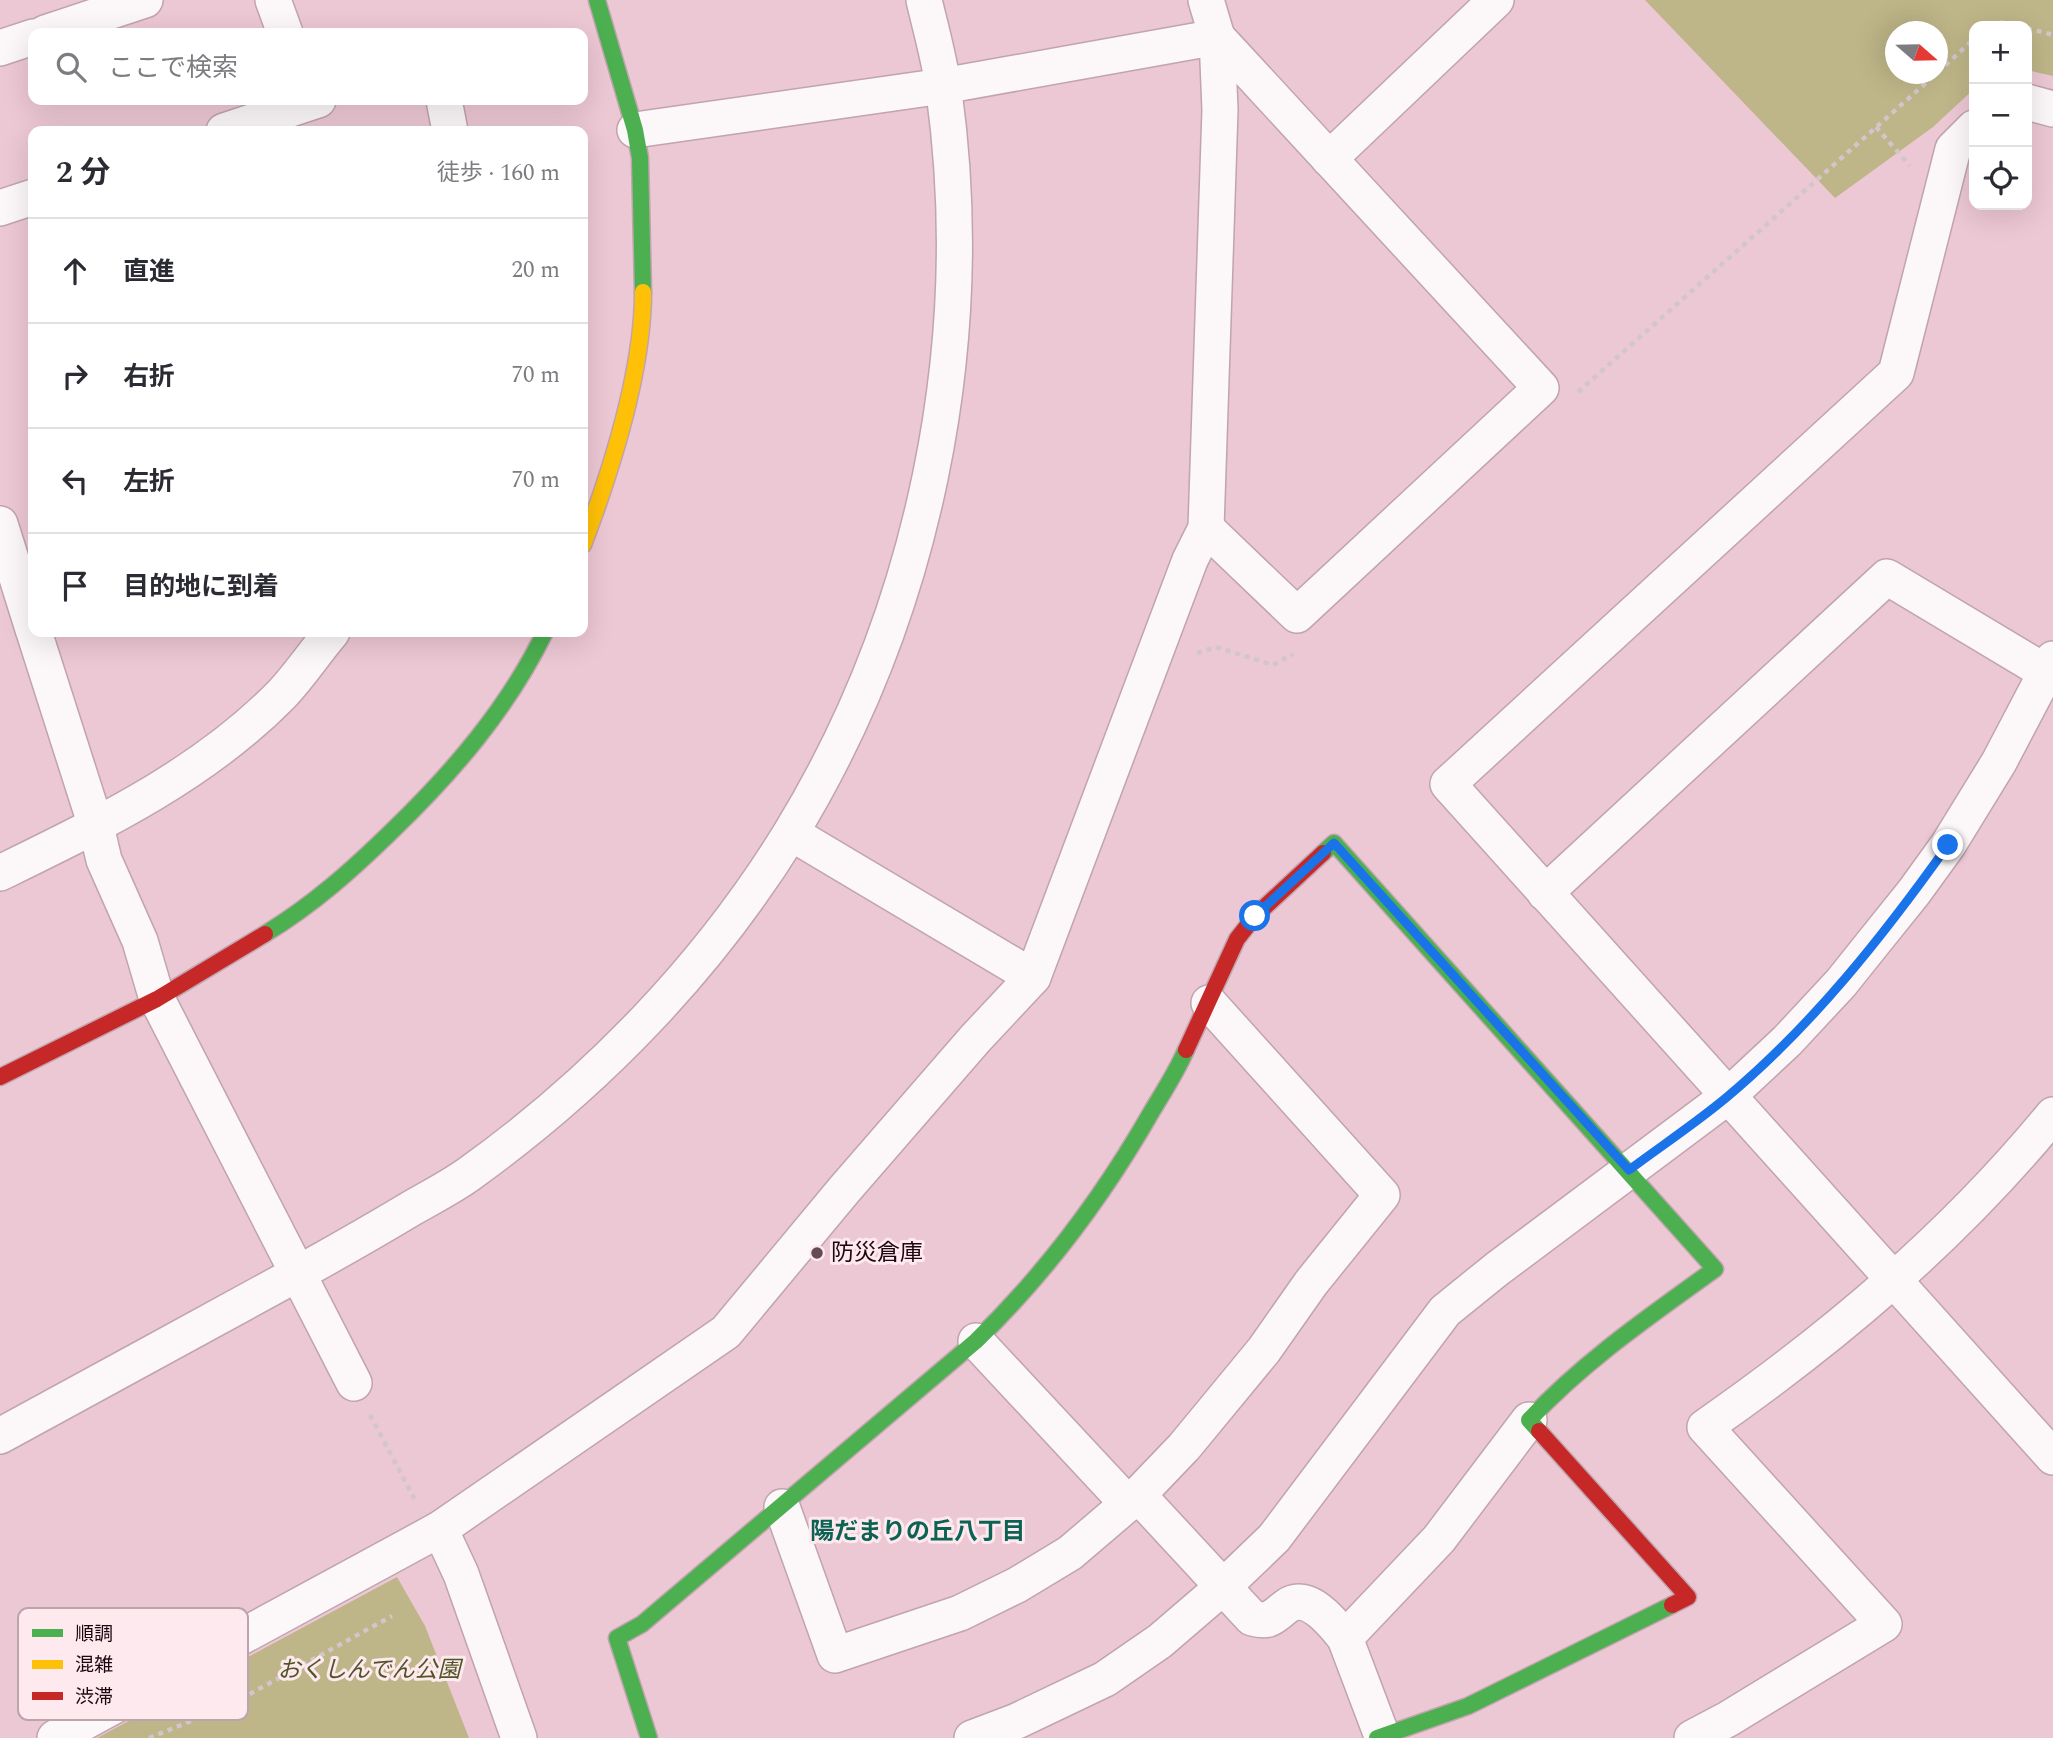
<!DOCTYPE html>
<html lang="ja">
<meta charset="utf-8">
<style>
:root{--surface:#fff;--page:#f2f2f3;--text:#2b2b33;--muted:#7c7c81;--line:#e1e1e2}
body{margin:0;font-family:Spectral,"Noto Sans JP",serif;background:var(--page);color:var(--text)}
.controls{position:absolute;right:21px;top:21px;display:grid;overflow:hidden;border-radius:14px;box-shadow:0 7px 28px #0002}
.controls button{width:63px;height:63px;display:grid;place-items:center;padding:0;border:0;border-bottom:2px solid var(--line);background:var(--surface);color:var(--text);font:35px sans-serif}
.compass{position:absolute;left:1885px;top:21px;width:63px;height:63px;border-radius:50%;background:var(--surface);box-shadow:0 7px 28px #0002;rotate:110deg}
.stop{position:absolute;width:21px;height:21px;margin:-16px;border:5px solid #1a73e8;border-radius:50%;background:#fff}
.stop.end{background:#1a73e8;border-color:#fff;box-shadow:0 2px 7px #0008}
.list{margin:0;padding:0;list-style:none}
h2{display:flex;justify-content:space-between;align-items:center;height:91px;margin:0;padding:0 28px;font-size:30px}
h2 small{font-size:23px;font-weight:400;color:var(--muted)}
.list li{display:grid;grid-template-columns:46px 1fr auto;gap:21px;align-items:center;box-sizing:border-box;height:105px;padding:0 28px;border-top:2px solid var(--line)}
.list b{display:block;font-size:26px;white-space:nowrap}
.list em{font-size:23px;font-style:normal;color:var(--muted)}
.icon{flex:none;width:38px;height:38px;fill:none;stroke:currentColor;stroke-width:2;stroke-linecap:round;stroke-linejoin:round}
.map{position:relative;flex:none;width:2053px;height:1738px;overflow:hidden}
.search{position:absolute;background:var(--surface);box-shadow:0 7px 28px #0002;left:28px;top:28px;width:560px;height:77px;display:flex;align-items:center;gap:18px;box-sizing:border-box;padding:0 24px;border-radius:14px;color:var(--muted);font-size:26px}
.panel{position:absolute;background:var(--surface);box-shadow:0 7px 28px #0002;left:28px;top:126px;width:560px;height:511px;border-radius:14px}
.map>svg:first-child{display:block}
</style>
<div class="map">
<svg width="2053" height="1738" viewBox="0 0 2053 1738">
<rect width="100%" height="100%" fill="#ecc7d4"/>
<g fill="#beb588" fill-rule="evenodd">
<path d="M 1645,0 L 2053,0 L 2053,76 L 2027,70 L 2027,26 L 1974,26 L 1974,89 L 1933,127 L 1835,198 ZM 1896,32 L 1938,32 L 1938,74 L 1896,74 Z"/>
<polygon points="397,1577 425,1626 469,1738 97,1738"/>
</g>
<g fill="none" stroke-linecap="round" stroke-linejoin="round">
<g stroke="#c0a4ae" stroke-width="38">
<g id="street">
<polyline points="273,0 285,33"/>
<polyline points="45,33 145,0"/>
<polyline points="0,48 33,37"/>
<polyline points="444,100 450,131"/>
<polyline points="2027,102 2053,109"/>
<polyline points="1974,128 1953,149 1896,373 1448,784 2053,1457"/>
<polyline points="635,130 943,86 1217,37"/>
<polyline points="224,131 318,100"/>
<polyline points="1329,159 1496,0"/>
<polyline points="0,208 33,197"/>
<polyline points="0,524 33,629"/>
<polyline points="1206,528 1297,615 1541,388 1217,37"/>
<polyline points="34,632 96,826 104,860 140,941 157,999 354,1383"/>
<polyline points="791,833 1033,977"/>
<path d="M 0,873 C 100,824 203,775 282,694 C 300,675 315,652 332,632"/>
<polyline points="1545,893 1887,577 2047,673"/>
<polyline points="976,1341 1128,1504"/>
<path d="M 0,1436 C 102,1380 204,1325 306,1269 C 342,1249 377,1229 412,1208 C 431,1197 451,1187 469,1174 C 596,1083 708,967 790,834 C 924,615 979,346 944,92 C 940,61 931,30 924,0"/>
<path d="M 1138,1495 L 1252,1618 C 1271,1623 1272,1617 1287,1606 C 1308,1591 1333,1623 1345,1638"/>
<polyline points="782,1507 835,1655 960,1613 1017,1585 1070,1553 1138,1495 1184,1447 1264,1350 1311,1283 1382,1195 1209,1003"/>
<polyline points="440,1529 461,1574 519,1738"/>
<polyline points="1382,1736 1345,1638 1439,1539 1529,1420"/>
<polyline points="55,1738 440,1529 726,1332 844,1190 975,1039 1033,977 1190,560 1206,528 1220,110 1217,37 1206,0"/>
<polyline points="972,1738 1017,1721 1105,1679 1160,1641 1224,1586 1274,1538 1445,1311 1497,1269 1727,1097 1787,1041 1841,983 1873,943 1914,892 1948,845 1999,762 2053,659"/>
<path d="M 1692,1738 L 1728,1719 L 1884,1624 L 1705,1427 C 1834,1337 1953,1237 2053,1115"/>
</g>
</g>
<g stroke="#c0a4ae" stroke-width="19">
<g id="fast">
<polyline points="597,0 635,130 640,158 643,292"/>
<path d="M 1323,853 L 1334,843 L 1715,1269 C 1650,1316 1584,1361 1529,1420 L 1539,1431"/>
<path d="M 265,934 C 314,904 352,870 393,830 C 453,772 508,708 545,632"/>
<path d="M 649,1738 L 617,1638 L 642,1624 L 976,1341 C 1046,1273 1104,1195 1152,1111 C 1164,1091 1177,1071 1186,1050"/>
<polyline points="1377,1738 1468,1706 1672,1605"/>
</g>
</g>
<g stroke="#c0a4ae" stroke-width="19">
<path id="slow" d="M 583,545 C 611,471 643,370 643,292"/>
</g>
<g stroke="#c0a4ae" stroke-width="19">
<g id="jam">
<polyline points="1186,1050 1237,939 1255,916 1323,853"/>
<polyline points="0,1077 157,999 265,934"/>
<polyline points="1539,1431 1688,1597 1672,1605"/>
</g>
</g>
<g stroke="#d1c6ca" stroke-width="4.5" stroke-dasharray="5 5" stroke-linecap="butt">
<polyline points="1991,26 1998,22 2022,26"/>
<polyline points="2027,28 2053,35"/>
<polyline points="1938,72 1974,39"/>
<polyline points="1876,127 1910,166"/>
<polyline points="1578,392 1936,74"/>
<polyline points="1197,653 1216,647 1273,665 1293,654"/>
<polyline points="370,1415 415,1500"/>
<polyline points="149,1738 228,1706 392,1616"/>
</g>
<use href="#street" stroke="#fcf7f9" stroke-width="35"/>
<use href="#fast" stroke="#4caf50" stroke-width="16"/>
<use href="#slow" stroke="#ffc107" stroke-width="16"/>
<use href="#jam" stroke="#c62828" stroke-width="16"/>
</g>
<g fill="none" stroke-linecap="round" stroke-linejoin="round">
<path stroke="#1a73e8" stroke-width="9" d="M 1255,916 L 1334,843 L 1629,1170 C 1661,1146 1696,1123 1727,1097 C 1812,1026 1884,935 1948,845"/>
</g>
<circle fill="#654a55" stroke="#fee9ef" stroke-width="2.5" cx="817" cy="1253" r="7"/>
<g text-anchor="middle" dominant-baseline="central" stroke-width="6" stroke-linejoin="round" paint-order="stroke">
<g font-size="23" fill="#1d0710" stroke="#fee9ef" text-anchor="start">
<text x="831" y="1253">防災倉庫</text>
</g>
<g font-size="23" font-style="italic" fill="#4f5625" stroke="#fee9ef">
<text x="369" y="1670">おくしんでん公園</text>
</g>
<g font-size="24" font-weight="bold" fill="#0d6353" stroke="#fee9ef">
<text x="918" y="1532">陽だまりの丘八丁目</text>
</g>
</g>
<rect x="18" y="1608" width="230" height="112" rx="10" fill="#fee9ef" stroke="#baa5ac" stroke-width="2"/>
<rect x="32" y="1629" width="31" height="8" fill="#4caf50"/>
<rect x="32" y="1660" width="31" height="9" fill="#ffc107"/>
<rect x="32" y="1692" width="31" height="8" fill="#c62828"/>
<g font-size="19" fill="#1d0710">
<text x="75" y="1640">順調</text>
<text x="75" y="1671">混雑</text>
<text x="75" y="1703">渋滞</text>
</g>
</svg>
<div class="controls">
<button>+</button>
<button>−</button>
<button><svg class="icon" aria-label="locate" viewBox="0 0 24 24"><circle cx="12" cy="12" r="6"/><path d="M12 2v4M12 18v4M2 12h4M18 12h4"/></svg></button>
</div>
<svg class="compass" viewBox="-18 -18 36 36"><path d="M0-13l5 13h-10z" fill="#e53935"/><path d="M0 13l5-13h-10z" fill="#7c7c81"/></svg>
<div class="stop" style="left:1255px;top:916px"></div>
<div class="stop end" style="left:1948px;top:845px"></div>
<div class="search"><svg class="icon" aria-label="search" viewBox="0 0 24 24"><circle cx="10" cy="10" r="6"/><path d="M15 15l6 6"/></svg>ここで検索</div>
<section class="panel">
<h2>2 分<small>徒歩 · 160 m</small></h2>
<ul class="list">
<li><svg class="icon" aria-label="ahead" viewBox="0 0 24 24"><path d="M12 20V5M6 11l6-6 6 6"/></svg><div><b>直進</b></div><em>20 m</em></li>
<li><svg class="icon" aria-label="right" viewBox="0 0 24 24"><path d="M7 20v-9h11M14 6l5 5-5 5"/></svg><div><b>右折</b></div><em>70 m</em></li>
<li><svg class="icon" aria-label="left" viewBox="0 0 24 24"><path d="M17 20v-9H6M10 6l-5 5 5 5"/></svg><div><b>左折</b></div><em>70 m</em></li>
<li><svg class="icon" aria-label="arrive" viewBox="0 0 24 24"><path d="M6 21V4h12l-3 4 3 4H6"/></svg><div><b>目的地に到着</b></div></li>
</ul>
</section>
</div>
